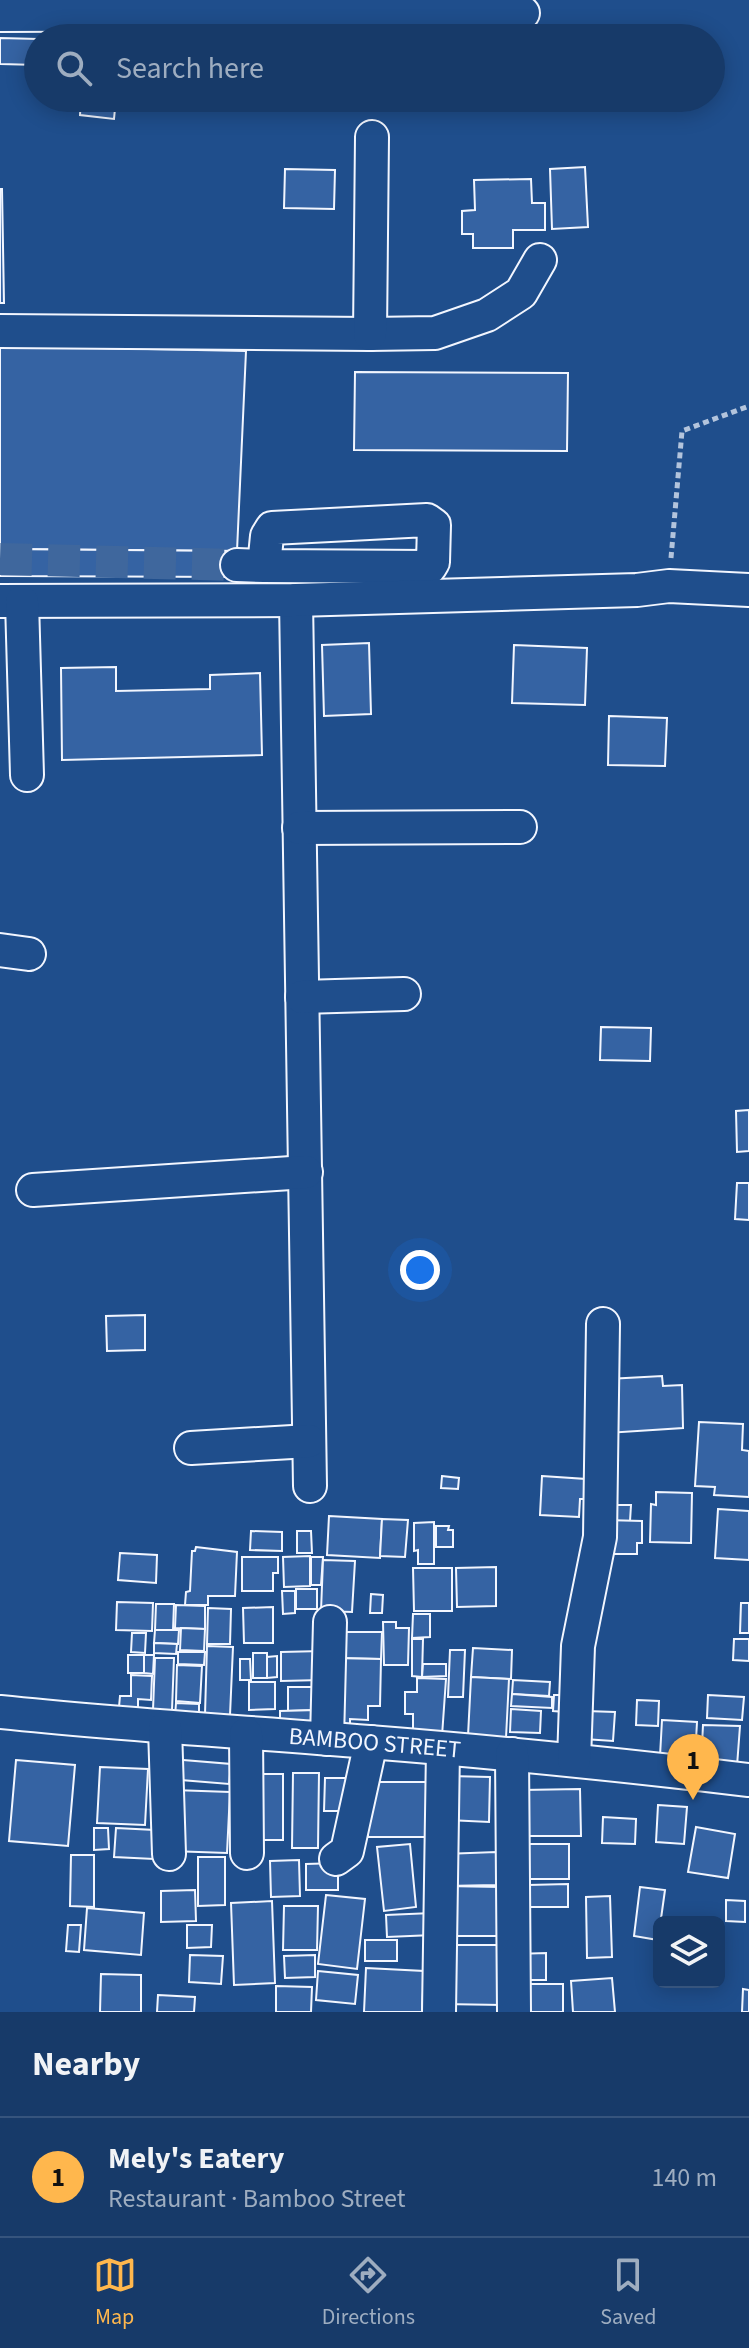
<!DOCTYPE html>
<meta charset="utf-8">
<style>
:root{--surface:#173a69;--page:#20416f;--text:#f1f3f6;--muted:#9eadc0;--line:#36547d;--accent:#ffb74d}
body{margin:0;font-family:"Source Sans 3",sans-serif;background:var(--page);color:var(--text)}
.controls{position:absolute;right:24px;bottom:24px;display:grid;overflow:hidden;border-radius:12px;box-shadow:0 4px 20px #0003}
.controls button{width:72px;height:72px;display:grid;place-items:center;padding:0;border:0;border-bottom:2px solid var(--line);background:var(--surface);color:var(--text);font:40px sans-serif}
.you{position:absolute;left:420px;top:1270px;width:28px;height:28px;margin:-20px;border:6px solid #fff;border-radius:50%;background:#1a73e8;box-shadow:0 0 0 12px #1a73e833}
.badge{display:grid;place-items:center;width:52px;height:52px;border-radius:50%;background:var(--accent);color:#111;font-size:26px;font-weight:700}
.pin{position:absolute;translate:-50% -66px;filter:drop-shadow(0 2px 4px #0008)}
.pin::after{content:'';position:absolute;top:42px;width:28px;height:24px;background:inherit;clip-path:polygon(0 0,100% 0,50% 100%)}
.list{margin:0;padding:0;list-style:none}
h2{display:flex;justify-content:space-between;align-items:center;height:104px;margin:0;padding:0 32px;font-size:34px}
h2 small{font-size:26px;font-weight:400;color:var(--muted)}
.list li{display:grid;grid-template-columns:52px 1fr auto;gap:24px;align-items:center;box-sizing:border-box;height:120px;padding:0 32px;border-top:2px solid var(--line)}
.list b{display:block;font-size:30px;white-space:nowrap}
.list p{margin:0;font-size:26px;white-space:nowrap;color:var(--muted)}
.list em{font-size:26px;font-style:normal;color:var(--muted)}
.icon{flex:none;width:44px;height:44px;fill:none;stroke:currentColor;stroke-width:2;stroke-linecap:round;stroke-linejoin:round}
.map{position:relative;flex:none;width:749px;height:2012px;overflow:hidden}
.search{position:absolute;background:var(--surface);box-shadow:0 4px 20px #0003;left:24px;right:24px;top:24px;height:88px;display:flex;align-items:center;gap:20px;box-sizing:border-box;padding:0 28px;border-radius:44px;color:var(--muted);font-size:30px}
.sheet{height:224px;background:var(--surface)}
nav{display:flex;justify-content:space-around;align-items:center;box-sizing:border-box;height:112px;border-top:2px solid var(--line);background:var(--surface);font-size:22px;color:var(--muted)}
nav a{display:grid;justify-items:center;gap:4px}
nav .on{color:var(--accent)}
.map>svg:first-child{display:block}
</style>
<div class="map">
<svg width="749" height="2012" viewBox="0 0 749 2012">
<rect width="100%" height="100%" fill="#1f4e8c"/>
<g fill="#3563a3" stroke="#f2f6ff" stroke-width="2">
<polygon points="0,38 38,39 38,65 0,64"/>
<polygon points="81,98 116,98 114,119 80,115"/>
<polygon points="585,167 588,227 552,229 550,169"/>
<polygon points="285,169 335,170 334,209 284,208"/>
<polygon points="531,179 532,203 545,203 545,230 513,230 513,248 473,248 473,234 462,234 462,211 475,210 474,180"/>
<polygon points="0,189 2,189 4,303 0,303"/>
<polygon points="0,346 246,351 237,551 0,549"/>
<polygon points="355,372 568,373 567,451 354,450"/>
<polygon points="0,549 237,551 237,577 0,576"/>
<polygon points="369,643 371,714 324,716 322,645"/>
<polygon points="514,645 587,648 585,705 512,703"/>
<polygon points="116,667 116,691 210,689 210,675 260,673 262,755 62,760 61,668"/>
<polygon points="609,716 667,718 665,766 608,765"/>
<polygon points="601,1027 651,1028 650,1061 600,1060"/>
<polygon points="749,1110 749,1151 737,1152 736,1111"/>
<polygon points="737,1183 749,1183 749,1220 735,1219"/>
<polygon points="145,1315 145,1350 107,1351 106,1316"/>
<polygon points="662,1376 663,1386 682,1385 683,1428 607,1433 608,1379"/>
<polygon points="699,1422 743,1424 742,1450 749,1451 749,1497 714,1495 715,1487 695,1486"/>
<polygon points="442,1476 459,1478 458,1489 441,1488"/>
<polygon points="542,1476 586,1479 584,1499 580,1499 579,1517 540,1515"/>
<polygon points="656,1492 692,1493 691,1543 650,1542 651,1504 656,1505"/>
<polygon points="608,1505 631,1505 630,1521 607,1521"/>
<polygon points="718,1509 749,1511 749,1560 715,1558"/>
<polygon points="329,1516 382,1519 380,1558 327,1555"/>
<polygon points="382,1519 408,1520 405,1557 380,1556"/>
<polygon points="605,1520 642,1521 642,1543 637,1543 637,1554 606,1554"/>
<polygon points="434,1522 434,1564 418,1564 418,1550 414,1551 414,1523"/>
<polygon points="436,1526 449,1526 448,1530 453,1530 453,1547 436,1547"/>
<polygon points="251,1531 282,1532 282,1551 250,1550"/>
<polygon points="297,1531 311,1531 312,1553 297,1553"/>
<polygon points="196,1547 237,1552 235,1596 208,1596 208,1605 185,1605 186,1592 190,1591 192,1551 195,1551"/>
<polygon points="120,1553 157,1555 156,1583 118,1580"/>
<polygon points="310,1556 310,1586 284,1587 283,1557"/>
<polygon points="242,1557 278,1557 278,1573 273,1573 273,1591 242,1591"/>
<polygon points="311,1557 323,1557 321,1585 311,1585"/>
<polygon points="323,1560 355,1561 352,1612 321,1611"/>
<polygon points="496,1567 496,1606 457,1607 456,1568"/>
<polygon points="413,1568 452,1568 452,1611 414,1611"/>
<rect x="296" y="1589" width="21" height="20"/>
<polygon points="282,1591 295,1591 295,1613 283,1614"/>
<polygon points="371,1594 383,1595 382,1613 370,1613"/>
<polygon points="117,1602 153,1603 152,1631 116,1630"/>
<polygon points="741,1603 749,1603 749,1633 740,1633"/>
<polygon points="156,1604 174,1604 173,1630 155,1630"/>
<polygon points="176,1605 205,1606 205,1629 175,1628"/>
<polygon points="273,1607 273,1643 244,1643 243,1608"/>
<polygon points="208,1608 231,1609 230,1644 207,1644"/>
<polygon points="413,1614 430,1614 430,1637 412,1638"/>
<polygon points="383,1622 396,1622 396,1628 409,1628 408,1665 384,1665"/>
<polygon points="181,1628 205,1629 204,1651 180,1650"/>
<polygon points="155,1630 179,1630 178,1644 154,1643"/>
<polygon points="338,1632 382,1632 381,1659 337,1658"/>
<polygon points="132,1633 146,1633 145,1653 131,1652"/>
<polygon points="412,1639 423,1639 422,1677 412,1676"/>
<polygon points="734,1639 749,1639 749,1661 733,1660"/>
<polygon points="154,1643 177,1644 176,1654 154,1653"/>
<polygon points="207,1646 233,1647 230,1715 205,1714"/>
<polygon points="473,1648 512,1650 511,1679 471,1677"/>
<polygon points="450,1650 465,1650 463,1697 448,1697"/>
<polygon points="322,1651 322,1680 281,1681 281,1652"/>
<polygon points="178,1652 205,1652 204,1665 178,1664"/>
<rect x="253" y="1653" width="14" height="25"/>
<rect x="128" y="1655" width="16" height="18"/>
<polygon points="144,1655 154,1655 153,1674 144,1673"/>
<polygon points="277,1656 277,1677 267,1678 267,1657"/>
<polygon points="155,1658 174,1658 172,1710 153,1710"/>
<polygon points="333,1658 381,1659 380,1706 368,1706 368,1720 350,1719 350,1724 332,1724"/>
<polygon points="240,1659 250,1659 251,1680 240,1680"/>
<polygon points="423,1664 446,1664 446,1676 422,1677"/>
<polygon points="177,1665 202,1666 200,1703 176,1701"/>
<polygon points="131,1675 152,1676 151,1700 138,1699 138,1708 119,1707 120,1696 131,1696"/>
<polygon points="471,1677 509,1679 506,1738 468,1736"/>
<polygon points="417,1678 446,1679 442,1736 413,1735 413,1714 405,1714 405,1692 417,1692"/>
<polygon points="513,1680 550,1682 549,1696 512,1694"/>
<polygon points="249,1682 275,1682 275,1709 249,1710"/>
<polygon points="288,1687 313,1687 314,1710 288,1711"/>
<polygon points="512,1694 552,1697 552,1708 511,1706"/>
<polygon points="554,1695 566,1695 565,1712 553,1711"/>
<polygon points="708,1695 744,1697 742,1720 707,1718"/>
<polygon points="637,1700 659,1701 658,1726 636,1725"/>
<polygon points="176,1703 199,1704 199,1717 175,1716"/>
<polygon points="511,1709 541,1711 540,1733 510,1732"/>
<polygon points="317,1710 317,1726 280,1727 280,1711"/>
<polygon points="586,1711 615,1712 613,1741 584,1739"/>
<polygon points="662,1720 697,1722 695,1758 660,1756"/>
<polygon points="703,1725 740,1726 737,1766 701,1765"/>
<polygon points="171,1759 231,1764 229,1784 169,1779"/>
<polygon points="16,1760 75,1765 68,1846 9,1841"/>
<polygon points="100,1767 148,1769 145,1825 97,1823"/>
<polygon points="293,1773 319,1773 318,1848 292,1848"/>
<polygon points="254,1774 283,1774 283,1840 255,1840"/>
<polygon points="449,1776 490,1777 489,1822 448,1820"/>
<polygon points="325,1778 351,1778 350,1811 324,1811"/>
<rect x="368" y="1782" width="66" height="55"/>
<polygon points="580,1789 581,1836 523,1836 522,1790"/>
<polygon points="173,1790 230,1792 227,1853 170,1851"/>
<polygon points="658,1805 687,1807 684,1844 656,1842"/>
<polygon points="603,1817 636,1819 635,1844 602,1843"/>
<polygon points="696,1827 735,1834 728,1878 688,1872"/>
<polygon points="94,1828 108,1828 109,1849 94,1850"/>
<polygon points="116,1828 155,1830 154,1859 114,1857"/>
<polygon points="410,1844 416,1907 384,1911 377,1847"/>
<rect x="528" y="1844" width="41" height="35"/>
<polygon points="496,1852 496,1885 445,1886 444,1854"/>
<polygon points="71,1855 94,1855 94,1907 70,1906"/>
<polygon points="198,1857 225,1857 225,1905 198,1906"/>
<polygon points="299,1860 300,1896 271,1897 270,1861"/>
<polygon points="338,1863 338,1890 306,1890 306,1864"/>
<polygon points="568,1884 568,1907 528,1907 528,1885"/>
<polygon points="444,1886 501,1887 501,1936 444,1936"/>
<polygon points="640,1887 665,1890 658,1940 634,1936"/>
<polygon points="195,1890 196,1921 161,1922 161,1891"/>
<polygon points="326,1895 365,1899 357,1969 318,1964"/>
<polygon points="610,1896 612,1957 587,1958 586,1897"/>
<polygon points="726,1900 745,1901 745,1922 726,1921"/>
<polygon points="272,1901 275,1983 234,1985 231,1903"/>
<polygon points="284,1906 318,1906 317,1950 283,1950"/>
<polygon points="87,1908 144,1913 141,1955 84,1950"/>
<polygon points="432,1913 433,1935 387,1937 386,1915"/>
<polygon points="68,1925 81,1925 79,1952 66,1951"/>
<polygon points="187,1925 212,1925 211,1947 187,1948"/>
<rect x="365" y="1940" width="32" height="21"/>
<polygon points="442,1945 502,1945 502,2005 442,2004"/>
<polygon points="546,1953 546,1980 515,1980 515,1954"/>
<polygon points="190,1955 223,1956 221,1984 189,1982"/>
<polygon points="315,1955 315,1977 285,1978 284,1956"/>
<polygon points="366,1968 424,1971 422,2012 364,2012"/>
<polygon points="318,1971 358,1975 355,2004 316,2000"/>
<polygon points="101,1974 141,1975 141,2012 100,2012"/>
<polygon points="612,1978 615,2012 573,2012 571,1981"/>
<rect x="516" y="1984" width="47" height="28"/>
<polygon points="276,1986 312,1987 311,2012 276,2012"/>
<polygon points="743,1989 749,1990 749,2012 742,2012"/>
<polygon points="158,1995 195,1997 194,2012 157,2012"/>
</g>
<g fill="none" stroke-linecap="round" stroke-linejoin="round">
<polyline stroke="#3f679d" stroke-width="32" stroke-dasharray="32 16" stroke-linecap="butt" points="0,559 237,565"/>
<g stroke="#f2f6ff" stroke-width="36">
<g id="minor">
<polyline points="0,15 523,13"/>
<polyline points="0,331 370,334 435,333 487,315 521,293 540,260"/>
<polyline points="370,334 372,137"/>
<polyline points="237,565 264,566 430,567 433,562 434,525 427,520 272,528 267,536 264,566"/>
<polyline points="296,600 310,1486"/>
<polyline points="0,601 296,600 637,590 669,586 749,590"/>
<polyline points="22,602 27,775"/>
<polyline points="299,828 520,827"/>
<polyline points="0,950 29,954"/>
<polyline points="302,997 404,994"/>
<polyline points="33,1190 306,1172"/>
<polyline points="191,1448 309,1441"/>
<path id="s1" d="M 0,1712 C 123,1725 246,1732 369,1742 C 496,1752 622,1765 749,1780"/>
<polyline points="165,1728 169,1854"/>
<polyline points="246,1734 247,1853"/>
<polyline points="327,1739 330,1622"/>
<polyline points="512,1754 514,2012"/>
<polyline points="574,1760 578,1646 600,1537 603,1324"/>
<polyline points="336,1859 347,1851 371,1742"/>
<polyline points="439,2012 443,1749"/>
</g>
</g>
<polyline stroke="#b3c4dc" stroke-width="5" stroke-dasharray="6 4" stroke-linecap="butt" points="671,558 682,431 749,406"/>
<use href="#minor" stroke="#1f4e8c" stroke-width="32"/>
</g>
<g text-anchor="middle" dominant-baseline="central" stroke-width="6" stroke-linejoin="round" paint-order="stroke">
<g font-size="24" fill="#f2f6ff" stroke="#1f4e8c">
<text stroke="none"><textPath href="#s1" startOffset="376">BAMBOO STREET</textPath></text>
</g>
</g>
</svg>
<div class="controls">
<button><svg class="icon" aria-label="layers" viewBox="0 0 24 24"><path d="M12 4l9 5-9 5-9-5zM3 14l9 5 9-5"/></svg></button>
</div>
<div class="you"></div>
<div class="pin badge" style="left:693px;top:1800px">1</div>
<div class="search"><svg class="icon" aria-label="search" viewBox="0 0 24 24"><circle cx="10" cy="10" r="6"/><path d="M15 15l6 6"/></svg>Search here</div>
</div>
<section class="sheet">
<h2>Nearby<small></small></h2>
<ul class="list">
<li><span class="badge">1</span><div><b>Mely's Eatery</b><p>Restaurant · Bamboo Street</p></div><em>140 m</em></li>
</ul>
</section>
<nav>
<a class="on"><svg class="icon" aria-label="map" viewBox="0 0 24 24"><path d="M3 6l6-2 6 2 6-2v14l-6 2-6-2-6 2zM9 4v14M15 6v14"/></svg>Map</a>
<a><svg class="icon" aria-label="directions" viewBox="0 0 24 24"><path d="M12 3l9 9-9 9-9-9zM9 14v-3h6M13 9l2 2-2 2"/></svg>Directions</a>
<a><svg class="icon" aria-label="saved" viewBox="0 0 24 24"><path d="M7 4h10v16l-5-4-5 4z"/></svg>Saved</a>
</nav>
